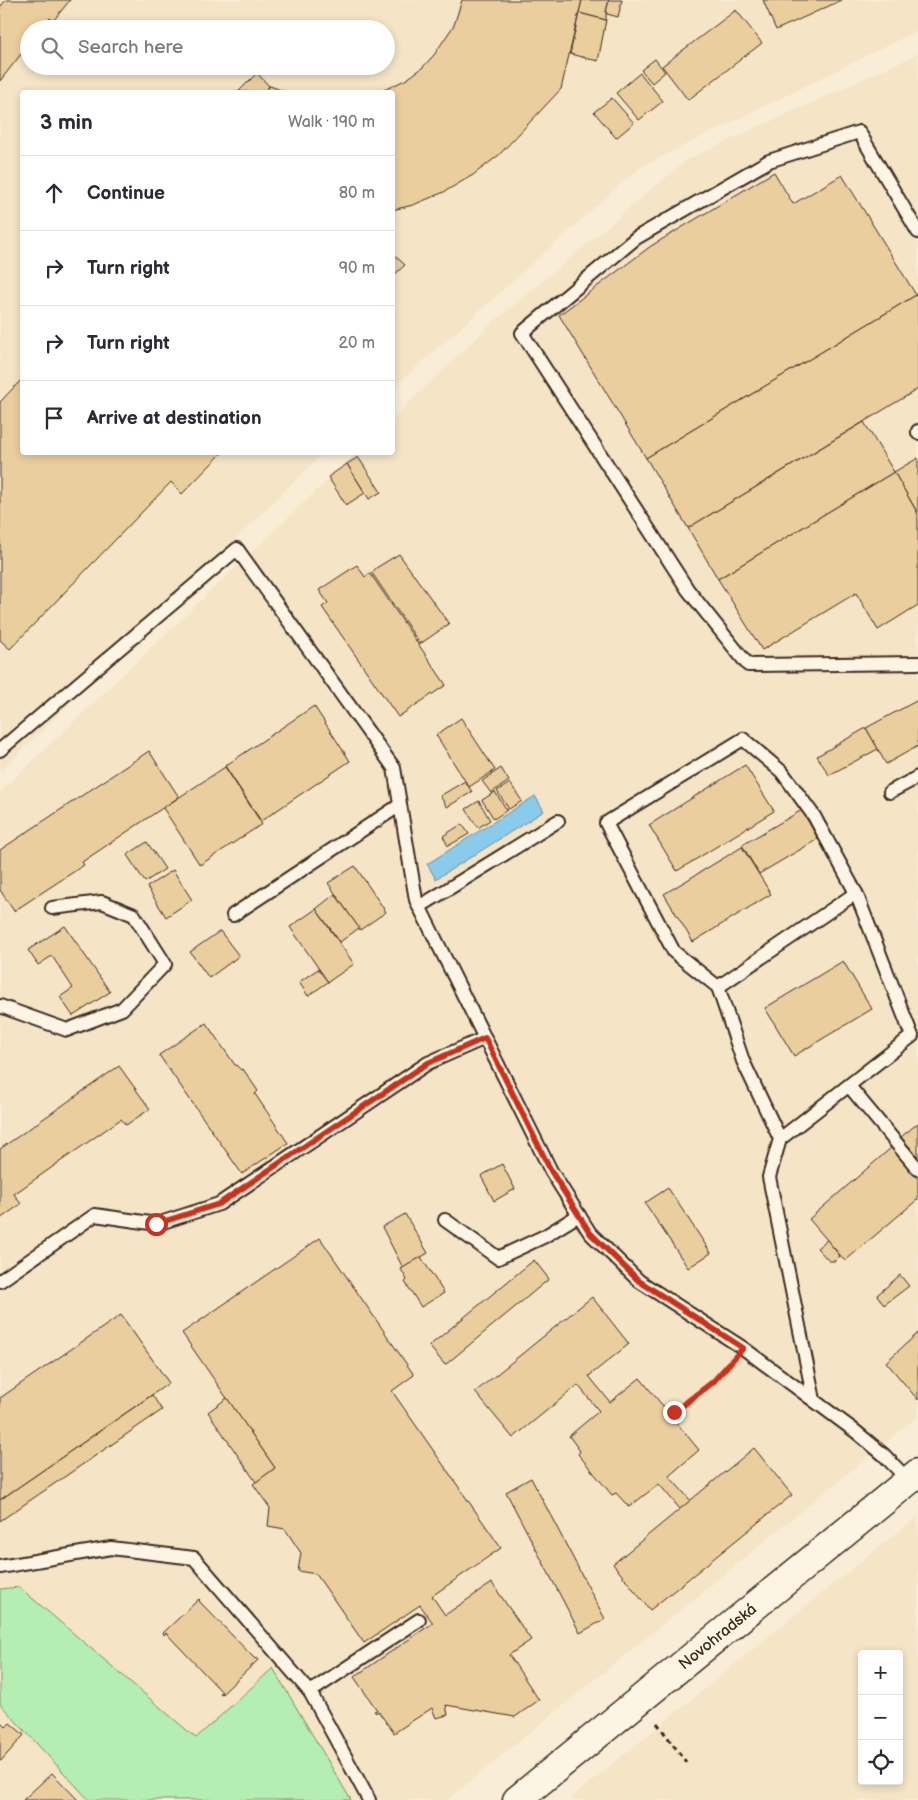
<!DOCTYPE html>
<meta charset="utf-8">
<style>
:root{--surface:#fff;--page:#f7f7f7;--text:#2b2b33;--muted:#7c7c81;--line:#e1e1e2}
body{margin:0;font-family:"Balsamiq Sans",sans-serif;background:var(--page);color:var(--text)}
.controls{position:absolute;right:15px;bottom:15px;display:grid;overflow:hidden;border-radius:5px;box-shadow:0 2px 8px #0003}
.controls button{width:45px;height:45px;display:grid;place-items:center;padding:0;border:0;border-bottom:1px solid var(--line);background:var(--surface);color:var(--text);font:25px sans-serif}
.stop{position:absolute;width:15px;height:15px;margin:-11px;border:4px solid #c8321e;border-radius:50%;background:#fff}
.stop.end{background:#c8321e;border-color:#fff;box-shadow:0 1px 5px #0008}
.list{margin:0;padding:0;list-style:none}
h2{display:flex;justify-content:space-between;align-items:center;height:65px;margin:0;padding:0 20px;font-size:21px}
h2 small{font-size:16px;font-weight:400;color:var(--muted)}
.list li{display:grid;grid-template-columns:32px 1fr auto;gap:15px;align-items:center;box-sizing:border-box;height:75px;padding:0 20px;border-top:1px solid var(--line)}
.list b{display:block;font-size:19px;white-space:nowrap}
.list em{font-size:16px;font-style:normal;color:var(--muted)}
.icon{flex:none;width:28px;height:28px;fill:none;stroke:currentColor;stroke-width:2;stroke-linecap:round;stroke-linejoin:round}
.map{position:relative;flex:none;width:918px;height:1800px;overflow:hidden}
.search{position:absolute;background:var(--surface);box-shadow:0 2px 8px #0003;left:20px;top:20px;width:375px;height:55px;display:flex;align-items:center;gap:12px;box-sizing:border-box;padding:0 18px;border-radius:28px;color:var(--muted);font-size:19px}
.panel{position:absolute;background:var(--surface);box-shadow:0 2px 8px #0003;left:20px;top:90px;width:375px;height:365px;border-radius:5px}
.map>svg:first-child{display:block}
</style>
<div class="map">
<svg width="918" height="1800" viewBox="0 0 918 1800">
<rect width="100%" height="100%" fill="#f9edd7"/>
<filter id="ink" filterUnits="userSpaceOnUse"><feTurbulence type="fractalNoise" baseFrequency=".02" numOctaves="2"/><feDisplacementMap in="SourceGraphic" scale="10" xChannelSelector="R" yChannelSelector="G"/><feConvolveMatrix kernelMatrix="1 2 1 2 8 2 1 2 1" color-interpolation-filters="sRGB"/></filter>
<g filter="url(#ink)">
<g fill="#f5e4c6" fill-rule="evenodd">
<path d="M 0,0 L 918,0 L 918,30 L 639,168 L 393,388 L 392,92 L 22,92 L 22,452 L 323,453 L 0,772 ZM 29,29 L 386,29 L 386,66 L 29,66 Z"/>
<polygon points="918,54 918,1416 447,1800 0,1800 0,792 356,453 392,452 393,418 490,325 688,159"/>
<path d="M 918,1516 L 918,1800 L 569,1800 L 817,1597 ZM 862,1654 L 899,1654 L 899,1781 L 862,1781 Z"/>
</g>
<polygon fill="#b4eeb2" stroke="#788c68" points="19,1587 196,1738 273,1668 351,1800 89,1800 0,1704 0,1589"/>
<polygon fill="#8acbeb" stroke="#6a8b99" points="535,796 544,811 436,879 427,864"/>
<g fill="#ebce9e" stroke="#3b2a1e">
<polygon points="6,0 70,0 53,21 50,18 41,29 29,29 29,44 0,81 0,7"/>
<polygon points="462,0 582,0 561,89 499,155 473,175 444,192 413,205 392,210 392,92 380,92 407,79 422,68 434,55 454,25"/>
<polygon points="582,0 609,0 606,12 606,20 579,13"/>
<polygon points="609,0 622,0 618,17 607,14 606,12"/>
<polygon points="763,0 842,0 776,30"/>
<polygon points="736,10 762,43 688,100 662,66"/>
<polygon points="579,13 606,20 598,61 570,54"/>
<polygon points="655,59 665,72 652,83 641,70"/>
<polygon points="257,73 269,86 266,92 238,92"/>
<polygon points="640,73 663,101 639,120 616,93"/>
<polygon points="269,86 270,86 286,92 266,92"/>
<polygon points="612,98 634,123 616,138 594,112"/>
<polygon points="774,172 793,204 842,175 916,295 646,458 559,315 651,246"/>
<polygon points="392,253 405,265 392,277"/>
<polygon points="916,295 918,297 918,389 688,528 646,458"/>
<polygon points="22,379 22,452 223,452 182,494 171,482 10,649 0,640 0,402"/>
<polygon points="864,422 894,472 718,579 688,528"/>
<polygon points="358,457 381,492 369,499 347,464"/>
<polygon points="918,458 918,512 917,512 894,472"/>
<polygon points="347,464 365,493 346,505 328,477"/>
<polygon points="894,472 918,514 918,605 878,630 856,593 762,650 718,579"/>
<polygon points="399,554 449,624 420,644 372,573 376,568"/>
<polygon points="357,565 365,577 370,573 446,685 398,717 322,607 328,603 319,590"/>
<polygon points="918,700 918,746 886,764 866,728"/>
<polygon points="314,706 350,761 261,821 225,766"/>
<polygon points="461,718 495,770 469,787 436,735"/>
<polygon points="866,728 878,749 829,775 817,756"/>
<polygon points="149,751 179,797 82,862 84,865 14,911 0,890 0,850"/>
<polygon points="745,765 774,811 677,871 649,825"/>
<polygon points="225,767 262,824 200,865 163,808"/>
<polygon points="501,768 509,781 491,793 482,781"/>
<polygon points="465,781 472,792 447,807 440,796"/>
<polygon points="510,783 522,801 509,809 497,791"/>
<polygon points="495,792 507,810 494,819 482,800"/>
<polygon points="479,801 490,820 478,828 466,809"/>
<polygon points="802,810 818,839 759,874 742,845"/>
<polygon points="462,824 469,834 448,846 443,836"/>
<polygon points="147,842 165,869 145,882 127,855"/>
<polygon points="742,847 771,894 693,942 664,894"/>
<polygon points="355,866 386,912 360,930 328,883"/>
<polygon points="173,870 192,900 166,917 147,887"/>
<polygon points="335,894 359,928 340,942 316,909"/>
<polygon points="316,909 354,964 328,982 290,927"/>
<polygon points="65,926 110,992 73,1016 60,997 73,988 52,956 38,965 28,950"/>
<polygon points="220,931 239,956 209,978 190,952"/>
<polygon points="843,961 872,1009 794,1056 765,1008"/>
<polygon points="318,969 328,982 308,996 299,982"/>
<polygon points="206,1023 235,1065 236,1065 241,1070 243,1069 258,1091 255,1094 288,1143 242,1174 159,1055"/>
<polygon points="119,1066 150,1109 126,1125 121,1119 14,1194 21,1204 0,1219 0,1149"/>
<polygon points="918,1123 918,1157 901,1137"/>
<polygon points="892,1147 918,1179 918,1199 845,1261 809,1219"/>
<polygon points="502,1164 515,1189 494,1201 481,1176"/>
<polygon points="668,1188 711,1253 688,1268 645,1203"/>
<polygon points="405,1214 428,1253 403,1268 382,1227"/>
<polygon points="320,1238 414,1375 392,1391 501,1548 432,1596 445,1615 492,1583 531,1640 509,1655 539,1700 515,1717 446,1705 448,1715 436,1718 432,1708 394,1733 378,1711 376,1713 374,1711 377,1710 354,1677 433,1623 420,1605 364,1643 316,1574 298,1571 301,1553 285,1529 268,1526 270,1508 253,1484 275,1468 182,1333"/>
<polygon points="827,1240 840,1256 835,1261 829,1261 817,1248"/>
<polygon points="421,1257 444,1293 421,1307 405,1282 407,1280 401,1269"/>
<polygon points="534,1260 549,1279 445,1365 429,1346"/>
<polygon points="900,1275 909,1286 884,1305 877,1295"/>
<polygon points="592,1297 629,1344 589,1376 610,1402 640,1378 663,1406 668,1406 678,1418 676,1422 699,1450 669,1476 691,1501 680,1509 659,1484 629,1507 616,1493 612,1495 578,1454 580,1451 569,1436 599,1411 578,1385 513,1438 475,1392"/>
<polygon points="121,1315 169,1383 0,1500 0,1398"/>
<polygon points="918,1333 918,1400 886,1362"/>
<polygon points="152,1395 162,1410 0,1521 0,1500"/>
<polygon points="227,1398 275,1468 256,1482 208,1412"/>
<polygon points="754,1448 792,1495 650,1610 613,1564"/>
<polygon points="531,1478 605,1619 580,1633 506,1492"/>
<polygon points="199,1599 200,1600 199,1601 255,1659 256,1658 258,1660 222,1694 220,1693 222,1692 166,1633 164,1635 163,1633"/>
<polygon points="0,1721 6,1727 10,1723 24,1735 0,1762"/>
<polygon points="52,1773 78,1800 23,1800"/>
</g>
<g fill="none" stroke-linecap="round" stroke-linejoin="round">
<g stroke="#3b2a1e" stroke-width="16">
<g id="lane">
<polyline points="918,232 859,132 769,161 636,238 522,333 688,590 748,665 918,663"/>
<polyline points="918,431 918,433"/>
<polyline points="0,750 237,549 394,768 416,900 551,1171 590,1233 639,1281 743,1348 855,1431 884,1455 911,1483"/>
<polyline points="890,792 918,777"/>
<polyline points="419,907 558,821"/>
<polyline points="233,915 400,805"/>
<polyline points="718,987 674,952 606,823 743,739 782,772 814,816 856,893"/>
<polyline points="0,1006 67,1030 122,1009 165,964 134,915 102,902 52,908"/>
<polyline points="849,1086 918,1169"/>
<polyline points="780,1139 743,1061 718,987 856,893 912,1036 780,1139 769,1177 814,1400"/>
<polyline points="445,1220 498,1258 545,1236 579,1215"/>
<polyline points="0,1281 95,1215 157,1224 219,1204 428,1063 485,1038"/>
<polyline points="0,1567 111,1548 194,1558 310,1692 369,1800"/>
<polyline points="310,1692 419,1620"/>
</g>
</g>
<g stroke="#3b2a1e" stroke-width="31">
<polyline id="secondary" points="517,1800 918,1473"/>
</g>
<g stroke="#3b2a1e" stroke-width="3" stroke-dasharray="5 4" stroke-linecap="butt">
<polyline points="674,1412 713,1382 729,1364"/>
<polyline points="657,1723 686,1762"/>
</g>
<use href="#lane" stroke="#fcf5e5" stroke-width="12"/>
<use href="#secondary" stroke="#fcf5e5" stroke-width="28"/>
</g>
</g>
<g fill="none" stroke-linecap="round" stroke-linejoin="round" filter="url(#ink)">
<polyline stroke="#c8321e" stroke-width="6" points="156,1224 219,1204 428,1063 485,1038 551,1171 590,1233 639,1281 743,1348 713,1382 674,1412"/>
</g>
<g text-anchor="middle" dominant-baseline="central" stroke-width="5" stroke-linejoin="round" paint-order="stroke">
<g font-size="16" fill="#3b2a1e" stroke="#fcf5e5">
<text transform="translate(718 1637) rotate(-39)">Novohradská</text>
</g>
</g>
</svg>
<div class="controls">
<button>+</button>
<button>−</button>
<button><svg class="icon" aria-label="locate" viewBox="0 0 24 24"><circle cx="12" cy="12" r="6"/><path d="M12 2v4M12 18v4M2 12h4M18 12h4"/></svg></button>
</div>
<div class="stop" style="left:156px;top:1224px"></div>
<div class="stop end" style="left:674px;top:1412px"></div>
<div class="search"><svg class="icon" aria-label="search" viewBox="0 0 24 24"><circle cx="10" cy="10" r="6"/><path d="M15 15l6 6"/></svg>Search here</div>
<section class="panel">
<h2>3 min<small>Walk · 190 m</small></h2>
<ul class="list">
<li><svg class="icon" aria-label="ahead" viewBox="0 0 24 24"><path d="M12 20V5M6 11l6-6 6 6"/></svg><div><b>Continue</b></div><em>80 m</em></li>
<li><svg class="icon" aria-label="right" viewBox="0 0 24 24"><path d="M7 20v-9h11M14 6l5 5-5 5"/></svg><div><b>Turn right</b></div><em>90 m</em></li>
<li><svg class="icon" aria-label="right" viewBox="0 0 24 24"><path d="M7 20v-9h11M14 6l5 5-5 5"/></svg><div><b>Turn right</b></div><em>20 m</em></li>
<li><svg class="icon" aria-label="arrive" viewBox="0 0 24 24"><path d="M6 21V4h12l-3 4 3 4H6"/></svg><div><b>Arrive at destination</b></div></li>
</ul>
</section>
</div>
